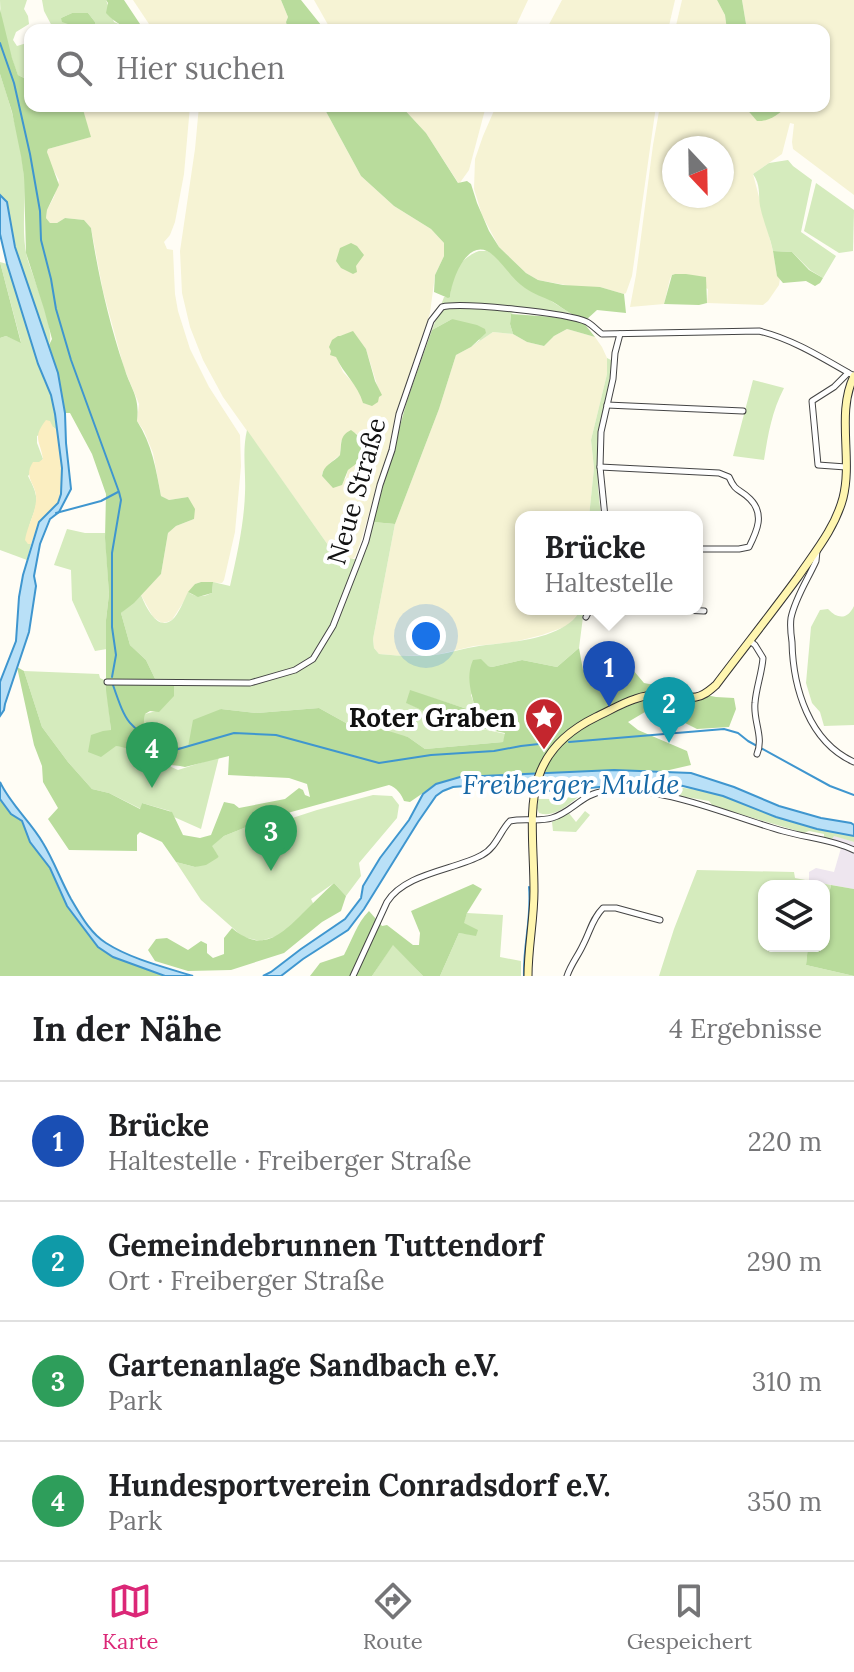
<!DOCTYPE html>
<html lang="de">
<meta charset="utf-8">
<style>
:root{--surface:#fff;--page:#f6f6f6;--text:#202124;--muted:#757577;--line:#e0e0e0;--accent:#db2777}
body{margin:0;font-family:Lora,serif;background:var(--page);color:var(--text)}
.controls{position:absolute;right:24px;bottom:24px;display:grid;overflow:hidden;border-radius:16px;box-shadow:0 2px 6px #0004}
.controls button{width:72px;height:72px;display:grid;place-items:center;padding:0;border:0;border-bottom:2px solid var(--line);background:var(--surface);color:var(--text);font:40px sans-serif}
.compass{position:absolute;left:662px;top:136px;width:72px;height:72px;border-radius:50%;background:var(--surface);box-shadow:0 2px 6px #0004;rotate:158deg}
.you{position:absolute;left:426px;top:636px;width:28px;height:28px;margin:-20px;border:6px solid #fff;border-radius:50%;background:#1a73e8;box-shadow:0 0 0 12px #1a73e833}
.badge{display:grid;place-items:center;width:52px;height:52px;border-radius:50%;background:var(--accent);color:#fff;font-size:26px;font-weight:700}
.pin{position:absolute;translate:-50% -66px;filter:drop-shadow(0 2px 4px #0008)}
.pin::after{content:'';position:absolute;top:42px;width:28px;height:24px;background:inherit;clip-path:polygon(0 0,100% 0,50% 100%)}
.popup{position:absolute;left:515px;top:511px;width:188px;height:104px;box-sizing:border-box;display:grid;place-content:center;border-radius:16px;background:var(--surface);filter:drop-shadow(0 2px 6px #0005);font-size:26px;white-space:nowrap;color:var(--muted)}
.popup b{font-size:30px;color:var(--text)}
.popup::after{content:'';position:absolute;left:50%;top:100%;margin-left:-16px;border:16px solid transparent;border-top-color:var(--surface)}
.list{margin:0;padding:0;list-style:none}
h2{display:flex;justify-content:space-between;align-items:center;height:104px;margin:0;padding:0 32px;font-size:34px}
h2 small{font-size:26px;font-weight:400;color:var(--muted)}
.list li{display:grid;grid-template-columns:52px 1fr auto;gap:24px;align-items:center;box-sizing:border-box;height:120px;padding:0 32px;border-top:2px solid var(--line)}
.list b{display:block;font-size:30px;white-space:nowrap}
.list p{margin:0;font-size:26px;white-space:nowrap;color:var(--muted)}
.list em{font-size:26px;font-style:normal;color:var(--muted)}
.icon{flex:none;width:44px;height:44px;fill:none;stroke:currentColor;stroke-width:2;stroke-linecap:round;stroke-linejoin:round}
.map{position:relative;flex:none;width:854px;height:976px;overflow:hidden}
.search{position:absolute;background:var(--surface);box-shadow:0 2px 6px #0004;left:24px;right:24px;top:24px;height:88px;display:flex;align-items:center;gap:20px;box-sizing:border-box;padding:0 28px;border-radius:16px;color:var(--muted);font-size:30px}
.sheet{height:584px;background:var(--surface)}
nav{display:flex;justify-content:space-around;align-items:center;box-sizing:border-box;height:112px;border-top:2px solid var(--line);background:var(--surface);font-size:22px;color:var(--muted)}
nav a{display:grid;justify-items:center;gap:4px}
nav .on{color:var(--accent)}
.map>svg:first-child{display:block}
</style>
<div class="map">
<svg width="854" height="976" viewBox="0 0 854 976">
<rect width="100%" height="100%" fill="#fffdf5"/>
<polygon fill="#eee6ef" points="833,835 854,842 854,889 809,881 809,872 816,868 834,872 841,848 832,839"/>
<g fill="#f6f3d4" fill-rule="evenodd">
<polygon points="133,0 281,0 288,17 286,22 288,30 153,30"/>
<polygon points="314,0 528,0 514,30 331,30"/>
<polygon points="562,0 675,0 668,30 546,30"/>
<polygon points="682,0 717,0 725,15 727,30 675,30"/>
<path d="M 742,0 L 854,0 L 854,195 L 793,149 L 792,142 L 794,124 L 790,123 L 782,154 L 753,174 L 773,251 L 777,275 L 780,279 L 779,285 L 768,301 L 763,305 L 707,303 L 708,289 L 675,274 L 672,275 L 670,279 L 664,304 L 630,307 L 636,275 L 653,145 L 660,106 L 744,106 L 748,111 L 784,109 L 787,106 L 824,106 L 824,30 L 747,30 ZM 674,148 L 722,148 L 722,196 L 674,196 Z"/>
<polygon points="82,106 190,106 184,174 175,222 170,235 164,242 167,249 173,250 175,294 178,311 190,349 209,387 240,435 241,466 235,532 224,580 222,583 201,582 195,584 172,620 167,622 162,623 153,617 141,595 161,574 168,533 176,526 194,519 188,497 169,500 161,496 153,453 144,431 137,421 139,404 124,368 103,291 91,228 84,220 65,218 57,223 50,223 46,218 47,210 54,197 59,180 50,164 47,152 48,149 90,137"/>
<path d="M 199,106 L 323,106 L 361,176 L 394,206 L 431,229 L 444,243 L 444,256 L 435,275 L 430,313 L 395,418 L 387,457 L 378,482 L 361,541 L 355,557 L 351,560 L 343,557 L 328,545 L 223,397 L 203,360 L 190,327 L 182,293 L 180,251 L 195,149 ZM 353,332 L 366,349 L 378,388 L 371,404 L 365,404 L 356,386 L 343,372 L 336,356 L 331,351 L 340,336 ZM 356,433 L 364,444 L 348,470 L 346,478 L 333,487 L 322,476 L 322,473 L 330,463 L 340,455 L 341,441 Z"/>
<polygon points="401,106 486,106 469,170 459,184 426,133"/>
<polygon points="496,106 656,106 632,276 626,293 624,294 600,287 576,287 538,280 526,273 499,247 482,215 474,189 475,159 483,136"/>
<polygon points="567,329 595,337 602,347 607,358 607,374 591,440 594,468 589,517 521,517 521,609 581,609 581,612 567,626 542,635 514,642 474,646 436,655 403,656 379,654 374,648 373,639 395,524 439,409 456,355 471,347 493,332 513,334 527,342 544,346 554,336"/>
</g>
<g fill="#d5ebbd">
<path d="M 0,0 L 27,0 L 24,9 L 28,16 L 29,24 L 16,32 L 13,40 L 17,46 L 30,42 L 30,81 L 18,75 C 9,52 0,25 0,0 Z"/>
<polygon points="42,0 106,0 114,22 133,30 95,30 95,22 88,13 72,13 61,18 71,24 71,30 54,30 44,11"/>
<path d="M 0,74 C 11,107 21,141 24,176 C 26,200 21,234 27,257 C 32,276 56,329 49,345 L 15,247 L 7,202 L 0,195 Z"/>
<path d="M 788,160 L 793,166 L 812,180 L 801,232 L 836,256 L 823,278 L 810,270 L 792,252 L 773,251 C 770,236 763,221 760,206 C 758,193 761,186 753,174 L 769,163 Z"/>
<polygon points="816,183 854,210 853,251 839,253 804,231"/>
<path d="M 479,251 L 487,251 L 493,254 L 551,301 L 570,313 L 521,309 L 511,314 L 510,324 L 513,334 L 493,332 L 471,347 L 480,340 L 452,319 L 432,330 L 444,297 L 450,297 C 452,275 458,259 479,251 Z"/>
<path d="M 0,262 L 7,264 L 12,275 L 44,380 L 51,395 L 57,430 L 53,427 L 37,436 L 37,443 L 43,459 L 28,476 C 31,482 35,489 36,496 C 39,511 25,523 28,544 L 31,544 L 27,560 L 0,550 L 0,338 L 6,336 L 21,342 Z"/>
<polygon points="607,358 613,361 597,444 598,487 601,517 589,517 594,468 591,440 607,374"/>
<path d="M 753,380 L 784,388 C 772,411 768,434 764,460 L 733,456 Z"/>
<path d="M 247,430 L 328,545 C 341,555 345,560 362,559 L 373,522 L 395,524 L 373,639 L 374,648 L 379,654 C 398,656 417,657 436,655 C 450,653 464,648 479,646 C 509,642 566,640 581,609 L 586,609 L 583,617 L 579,648 L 557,667 L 522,660 L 492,667 L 488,666 L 471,695 L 477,712 L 410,691 L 407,703 L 448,722 L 506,734 L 503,742 L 425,749 L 408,737 L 355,728 L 319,708 L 257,713 L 221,709 L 188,747 C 170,747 158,741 143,730 L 145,714 L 156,711 L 158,685 L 146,660 L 130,645 L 121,613 L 141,595 C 145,605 157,632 172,620 C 179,614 184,600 188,592 C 197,598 203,597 212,593 L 213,582 L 230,586 C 237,555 244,524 245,493 C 246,472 242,450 247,430 Z"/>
<polygon points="67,529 85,533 105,533 109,594 106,620 107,649 95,651 72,600 71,570 54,565"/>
<path d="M 854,606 L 854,725 L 824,726 L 820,712 L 812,703 L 806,683 L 811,627 L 820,610 L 828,609 C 838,620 848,619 854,606 Z"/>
<polygon points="24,671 99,674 100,678 106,681 111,731 116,746 126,747 178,770 219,757 201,829 174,817 170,811 142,803 141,809 109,793 92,789 68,762 42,727"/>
<polygon points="670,786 698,790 723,796 776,817 817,829 854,836 854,842 834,836 832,839 824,837 824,834 809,831 804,833 713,806 709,801 663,793"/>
<polygon points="373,795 392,796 399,805 397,818 359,863 361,876 346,896 334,883 311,899 318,913 281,935 260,941 243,937 201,900 176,862 195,867 219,857 211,846 224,836 249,826 254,841 280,822 317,810"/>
<path d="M 572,797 L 578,797 C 567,806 554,818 539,813 L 537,808 L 538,799 L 553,799 Z"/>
<polygon points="585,811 590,815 576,832 553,831 552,822 568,812 576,822"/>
<polygon points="697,870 794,872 795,878 831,885 827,904 824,904 824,886 764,886 764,946 808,946 806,965 854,976 659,976 674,929"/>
<polygon points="467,913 503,915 500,957 521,961 521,976 440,976 459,933 476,935 463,924"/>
<polygon points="393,944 423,976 372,976"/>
</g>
<g fill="#b9dc9c">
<path d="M 106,0 L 124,0 L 144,30 C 129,30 117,25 106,13 L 108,3 Z"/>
<polygon points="281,0 301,0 325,30 288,30 286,22 288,17"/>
<polygon points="717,0 742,0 747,30 727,30 725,15"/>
<path d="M 0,9 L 12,58 L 18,75 L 30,81 L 30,106 L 82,106 L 91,137 L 48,149 L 47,152 L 59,185 L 47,210 L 46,218 L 50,223 L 57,223 L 65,218 L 84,220 L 91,228 C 98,274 109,323 124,367 C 131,390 140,396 137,421 C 152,444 156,469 161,496 L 169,500 L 188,497 L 195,509 L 194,519 L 176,526 L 168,533 L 161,574 L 134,603 L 121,613 L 130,645 L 146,660 L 158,685 L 174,685 L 174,696 L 159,712 L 150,711 L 145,714 L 143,730 C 158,741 169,747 188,747 L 193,720 L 221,709 L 257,713 L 319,708 L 355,728 L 369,725 L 408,737 L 425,749 L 503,742 L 505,733 L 448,722 L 406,703 L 410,690 L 476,712 C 472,694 465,678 473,660 L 481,659 L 488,666 L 492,667 L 522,660 L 557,667 L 579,648 L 583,670 L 600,667 L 633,670 L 644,683 L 716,697 L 734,698 L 736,709 L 729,727 L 697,729 L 675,718 L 668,710 L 660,707 L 645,712 L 628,722 L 638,730 L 687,751 L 691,765 L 665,771 L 614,770 L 460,777 L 436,784 L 410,802 L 404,801 C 402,795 396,787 389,785 L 273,817 L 251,834 L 249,826 L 224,836 L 212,846 L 219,857 L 206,865 L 195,867 L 176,862 L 162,842 L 140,832 L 137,835 L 137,851 L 69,850 L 48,819 L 58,808 L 43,782 L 42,766 L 34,745 L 17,667 L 24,671 L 42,727 L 68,762 L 92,789 L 109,793 L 140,809 L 142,803 L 172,812 L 183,835 L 200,838 L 211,835 L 224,802 L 234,804 L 239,808 L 285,799 L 299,788 L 303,790 L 305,795 L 310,797 L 307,784 L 289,778 L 228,775 L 229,756 L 185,767 C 178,765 173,766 166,764 C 148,760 134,748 116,746 L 101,757 L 88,752 L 91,735 L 103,731 L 111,730 L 106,690 L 106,620 L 109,594 L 105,538 L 106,494 L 92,454 L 70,413 L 65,413 L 58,373 L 49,345 L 52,339 L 44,309 L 26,253 L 24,177 L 21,156 L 12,112 L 0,74 Z"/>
<polygon points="72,13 88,13 95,22 95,30 71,30 71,25 62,22 61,18"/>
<path d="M 323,106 L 401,106 L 426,133 L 458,183 L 467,181 L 471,184 L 477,203 L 489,231 L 499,247 L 526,273 L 538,280 L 563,285 L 600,287 L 624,294 L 626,313 L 597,310 L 586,320 C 573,316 564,309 553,302 C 544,297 533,294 525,288 C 512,279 505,266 494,256 C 469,233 452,278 450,297 L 448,298 L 434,292 L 435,275 L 444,256 L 444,243 L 431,229 L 394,206 L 361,176 Z"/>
<path d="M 744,106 L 787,106 C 780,114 768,122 757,121 Z"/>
<polygon points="351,243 357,246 364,255 356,266 357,272 353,274 341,268 336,261 340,248"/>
<polygon points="773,251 792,252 809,270 823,278 820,283 815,286 806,281 783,283 777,276"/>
<polygon points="0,262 21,343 6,336 0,338"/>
<polygon points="675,274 686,274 706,277 707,303 699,305 664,304 672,275"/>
<polygon points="511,314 553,317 583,322 595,337 567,329 554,336 544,346 527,342 513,334 510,324"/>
<polygon points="452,319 477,325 485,329 486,333 471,347 456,355 439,409 395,524 373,522 407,401 422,358 432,330"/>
<path d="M 353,331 L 366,349 L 375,381 L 382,395 L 379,397 L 378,402 L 372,406 L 363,403 C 358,385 343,373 336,357 L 330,355 L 331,351 L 329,347 L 332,340 L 338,336 L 340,336 Z"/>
<path d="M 351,430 C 372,445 367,457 348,470 L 342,485 L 333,488 L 322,476 C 323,465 334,462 340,455 C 342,443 339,436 351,430 Z"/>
<polygon points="201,582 213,582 212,593 198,597 188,592 195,584"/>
<polygon points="0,798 11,814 22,821 30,842 50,868 60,892 113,957 165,976 0,976"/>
<path d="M 334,883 L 346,896 L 341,911 L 322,922 L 284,953 L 231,970 L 188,971 L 155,961 L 148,950 L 156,939 L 167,938 L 188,950 L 201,941 L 207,944 L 207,953 L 213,958 L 224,954 L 224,938 L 232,928 C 261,953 280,936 302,914 C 313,903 323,893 334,883 Z"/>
<path d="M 473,884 L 482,889 L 467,913 L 464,923 L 478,930 L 476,936 L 459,933 L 440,976 L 423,976 L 393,945 L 372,976 L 310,976 L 320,963 L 344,955 C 352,940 357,923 369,911 L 382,926 L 387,925 L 413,945 L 419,945 L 420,933 L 411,911 Z"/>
<polygon points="831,885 854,889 854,976 806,965 808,946 824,946 824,904 827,904"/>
</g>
<path fill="#fbeec1" d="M 46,420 L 50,421 L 53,427 L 57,430 L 62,468 L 61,494 L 58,503 L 39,522 L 31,544 L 28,544 L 25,540 C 27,527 35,514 36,501 C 38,484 22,479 33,462 L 39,462 L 43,459 C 40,440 32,438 46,420 Z"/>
<g fill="#b9e0f7" stroke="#3f96cf" stroke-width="2">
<polygon points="0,195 7,202 15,247 58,373 65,413 66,443 71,489 59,512 50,519 40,544 34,576 36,586 29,632 5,704 4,710 0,716 0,682 16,641 19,597 23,575 39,522 58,503 61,494 62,468 55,414 51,395 38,364 7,264 0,234"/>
<polygon points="614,770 691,773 734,787 779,806 821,818 851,823 854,825 854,836 817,829 776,817 723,796 679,785 621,785 557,791 500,789 478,785 453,787 443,791 436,796 418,822 364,909 348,930 303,959 281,976 263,976 271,972 301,949 345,919 361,898 363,886 380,858 409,820 423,794 436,784 460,777"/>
<path d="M 0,782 C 10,804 31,822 43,843 C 54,861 61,881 71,899 C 80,914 90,933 106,943 C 131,959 164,967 193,976 L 165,976 L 113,957 L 98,947 L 67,906 L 50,868 L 30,842 L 22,821 L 11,814 L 0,799 Z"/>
</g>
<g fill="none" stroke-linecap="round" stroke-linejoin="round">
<g stroke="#3f96cf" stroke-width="2">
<polyline points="0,43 14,83 30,154 40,211 41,240 51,279 56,309 71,360 119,492 121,500 112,553 112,627 116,655 112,677"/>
<polyline points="56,513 101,501 118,492"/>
<path d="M 113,685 C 128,729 129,726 169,748 L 175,750 L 234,733 L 276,735 L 379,763 L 431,755 L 494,751 L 521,746 L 548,743"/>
<polyline points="569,742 724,729 738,733 748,741 830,786 854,795"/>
<path d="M 524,976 C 523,946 532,917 529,887"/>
</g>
<g stroke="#444" stroke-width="7">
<g id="street">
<polyline points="607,405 743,411"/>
<path d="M 600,467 L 719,473 L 729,477 C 736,493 739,488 750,499 C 765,514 757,531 749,547 L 739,549 L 697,549"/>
<polyline points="846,467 818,465 812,401 834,387 848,373"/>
<polyline points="605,517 600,467 601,432 613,379 615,353 620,334"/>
<path d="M 817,551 L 816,561 C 808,579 795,598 791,618 C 790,625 791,635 792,642 C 793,688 809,742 854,762"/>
<polyline points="660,609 704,611"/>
<polyline points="586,617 590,609"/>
<path d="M 750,641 L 755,645 L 763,658 C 762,673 756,688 755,703 C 753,721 764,737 757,754"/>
<path d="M 107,682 L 250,683 L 295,670 L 313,659 L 333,626 L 358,562 L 366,541 L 380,485 L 392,450 L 399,414 L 431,321 L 442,307 C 462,302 568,313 587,322 C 592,325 597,330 602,334 L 759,331 C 793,339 824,359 854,376"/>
<path d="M 353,976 L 387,902 C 405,873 455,870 482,855 C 496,848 500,831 510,821 C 524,818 539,822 552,818 C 573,812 582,793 606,791 C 663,785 729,816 783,831 C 807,838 831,839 854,850"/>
<path d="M 567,976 C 571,964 578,956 583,945 C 590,932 592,919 603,908 L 616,908 L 660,920"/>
</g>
</g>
<g stroke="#333" stroke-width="9">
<path id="secondary" d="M 528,976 C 528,947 534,920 534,891 C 534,817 516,756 596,717 C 609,711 622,703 635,699 C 646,695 660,694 671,695 C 679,695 688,698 696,697 C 704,696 710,690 716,685 C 743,649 771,614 798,577 C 815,552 835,528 843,498 C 853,459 836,413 854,376"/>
</g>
<use href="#street" stroke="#fff" stroke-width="5"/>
<use href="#secondary" stroke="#fff6b0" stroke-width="7"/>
</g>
<defs>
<g id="sight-pin" transform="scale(2)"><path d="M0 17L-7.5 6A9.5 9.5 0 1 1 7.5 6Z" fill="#c4262e" stroke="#fff"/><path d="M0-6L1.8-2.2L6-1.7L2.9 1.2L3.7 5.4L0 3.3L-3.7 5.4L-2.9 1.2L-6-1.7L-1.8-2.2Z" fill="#fff"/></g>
</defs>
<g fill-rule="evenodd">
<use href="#sight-pin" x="544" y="717"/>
</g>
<g text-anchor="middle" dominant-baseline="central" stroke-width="8" stroke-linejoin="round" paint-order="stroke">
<g font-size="26" fill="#111" stroke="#fff">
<text transform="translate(356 491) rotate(-74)">Neue Straße</text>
</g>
<g font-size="26" font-weight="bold" fill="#111" stroke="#fff" text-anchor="end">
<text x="516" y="717">Roter Graben</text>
</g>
<g font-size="28" font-style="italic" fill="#1768a6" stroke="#fff">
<text x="571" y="784">Freiberger Mulde</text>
</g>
</g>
</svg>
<div class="controls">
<button><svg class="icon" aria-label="layers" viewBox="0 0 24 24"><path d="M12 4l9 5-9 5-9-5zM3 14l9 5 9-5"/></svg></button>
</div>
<svg class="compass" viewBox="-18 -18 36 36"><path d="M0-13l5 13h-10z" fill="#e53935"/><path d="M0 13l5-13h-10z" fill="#757577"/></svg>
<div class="you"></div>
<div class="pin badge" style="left:609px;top:707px;background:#1a4fb4">1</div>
<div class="popup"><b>Brücke</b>Haltestelle</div>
<div class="pin badge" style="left:669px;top:743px;background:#0f9aa8">2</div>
<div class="pin badge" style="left:271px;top:871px;background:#2e9e5b">3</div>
<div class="pin badge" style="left:152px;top:788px;background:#2e9e5b">4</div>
<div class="search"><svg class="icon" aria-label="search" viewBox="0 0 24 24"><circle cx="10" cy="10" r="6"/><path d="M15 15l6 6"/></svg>Hier suchen</div>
</div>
<section class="sheet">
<h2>In der Nähe<small>4 Ergebnisse</small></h2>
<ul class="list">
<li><span class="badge" style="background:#1a4fb4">1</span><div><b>Brücke</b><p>Haltestelle · Freiberger Straße</p></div><em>220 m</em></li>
<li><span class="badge" style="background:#0f9aa8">2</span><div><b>Gemeindebrunnen Tuttendorf</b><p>Ort · Freiberger Straße</p></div><em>290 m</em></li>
<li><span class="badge" style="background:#2e9e5b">3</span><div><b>Gartenanlage Sandbach e.V.</b><p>Park</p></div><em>310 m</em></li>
<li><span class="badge" style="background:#2e9e5b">4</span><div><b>Hundesportverein Conradsdorf e.V.</b><p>Park</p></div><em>350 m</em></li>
</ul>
</section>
<nav>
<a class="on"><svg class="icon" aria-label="map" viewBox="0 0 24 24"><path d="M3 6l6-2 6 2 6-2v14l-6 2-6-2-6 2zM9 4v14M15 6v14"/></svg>Karte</a>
<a><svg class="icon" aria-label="directions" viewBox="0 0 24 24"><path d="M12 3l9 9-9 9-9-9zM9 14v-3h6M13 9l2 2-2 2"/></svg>Route</a>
<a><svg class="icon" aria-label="saved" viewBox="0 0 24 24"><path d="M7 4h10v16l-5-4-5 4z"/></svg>Gespeichert</a>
</nav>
